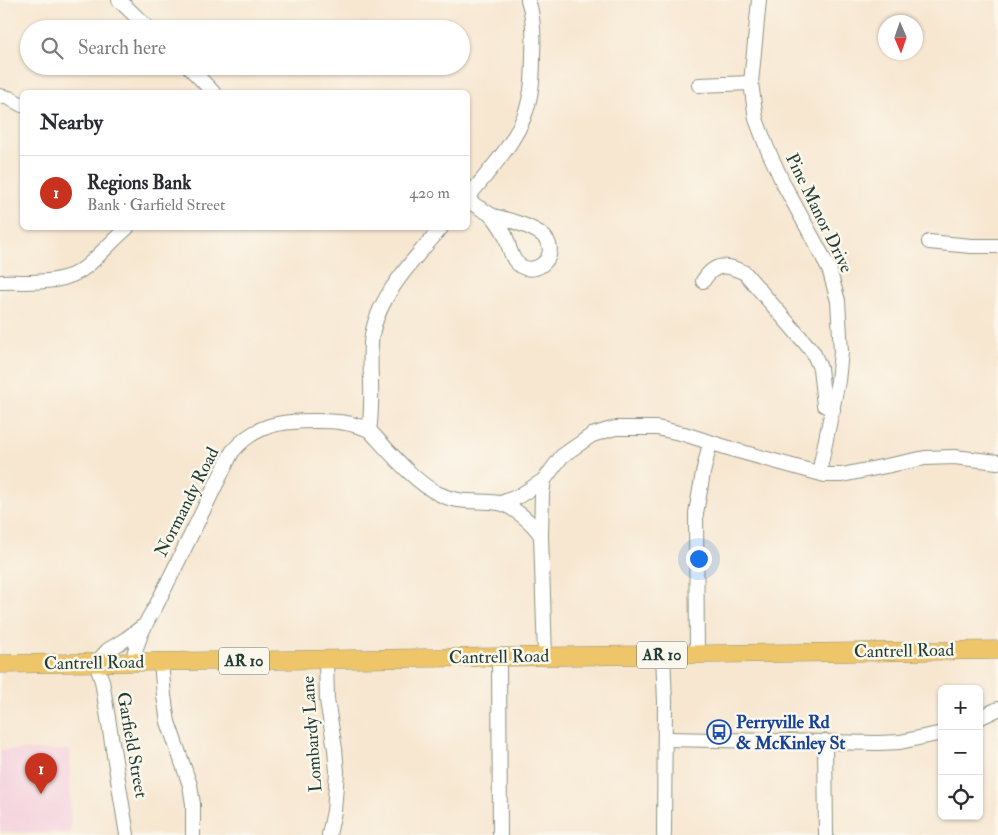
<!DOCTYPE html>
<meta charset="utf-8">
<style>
:root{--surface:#fff;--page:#f7f7f7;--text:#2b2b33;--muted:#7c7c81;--line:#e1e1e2;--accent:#c8321e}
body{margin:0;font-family:"IM FELL Double Pica",serif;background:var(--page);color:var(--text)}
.controls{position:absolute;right:15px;bottom:15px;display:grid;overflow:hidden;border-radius:8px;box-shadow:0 1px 4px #0004}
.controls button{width:45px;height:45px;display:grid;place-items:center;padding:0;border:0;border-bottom:1px solid var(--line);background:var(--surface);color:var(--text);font:25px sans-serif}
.compass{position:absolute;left:878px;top:15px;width:45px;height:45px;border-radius:50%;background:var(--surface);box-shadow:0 1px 4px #0004;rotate:178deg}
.you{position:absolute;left:698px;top:558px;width:18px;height:18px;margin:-12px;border:4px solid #fff;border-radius:50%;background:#1a73e8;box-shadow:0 0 0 8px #1a73e833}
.badge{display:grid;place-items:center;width:32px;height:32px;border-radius:50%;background:var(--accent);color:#fff;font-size:16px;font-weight:700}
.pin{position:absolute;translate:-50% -41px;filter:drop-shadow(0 1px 2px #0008)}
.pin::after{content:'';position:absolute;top:26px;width:18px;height:15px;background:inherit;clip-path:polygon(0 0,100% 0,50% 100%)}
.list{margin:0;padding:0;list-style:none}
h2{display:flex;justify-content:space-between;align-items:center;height:65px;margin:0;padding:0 20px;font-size:21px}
h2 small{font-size:16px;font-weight:400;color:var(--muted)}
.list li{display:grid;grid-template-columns:32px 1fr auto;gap:15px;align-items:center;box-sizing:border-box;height:75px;padding:0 20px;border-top:1px solid var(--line)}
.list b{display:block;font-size:19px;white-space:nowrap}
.list p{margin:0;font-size:16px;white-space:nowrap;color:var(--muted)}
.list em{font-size:16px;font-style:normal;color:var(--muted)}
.icon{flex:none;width:28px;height:28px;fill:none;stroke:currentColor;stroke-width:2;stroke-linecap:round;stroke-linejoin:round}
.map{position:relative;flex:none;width:998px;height:835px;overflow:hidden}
.search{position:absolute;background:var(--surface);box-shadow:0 1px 4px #0004;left:20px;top:20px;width:450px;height:55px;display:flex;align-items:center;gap:12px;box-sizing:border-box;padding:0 18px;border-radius:28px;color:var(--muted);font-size:19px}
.panel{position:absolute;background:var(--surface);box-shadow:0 1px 4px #0004;left:20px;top:90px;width:450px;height:140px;border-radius:8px}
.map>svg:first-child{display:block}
</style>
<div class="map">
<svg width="998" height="835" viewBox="0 0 998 835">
<rect width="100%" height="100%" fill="#fbf7ec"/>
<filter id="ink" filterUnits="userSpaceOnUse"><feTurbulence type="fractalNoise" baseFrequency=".02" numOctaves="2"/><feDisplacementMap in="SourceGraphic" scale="10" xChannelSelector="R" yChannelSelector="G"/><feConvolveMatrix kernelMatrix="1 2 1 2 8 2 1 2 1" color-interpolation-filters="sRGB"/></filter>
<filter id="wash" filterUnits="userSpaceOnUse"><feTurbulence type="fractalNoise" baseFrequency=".0096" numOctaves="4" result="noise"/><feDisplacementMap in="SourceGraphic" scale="20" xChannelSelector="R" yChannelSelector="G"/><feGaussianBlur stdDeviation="1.12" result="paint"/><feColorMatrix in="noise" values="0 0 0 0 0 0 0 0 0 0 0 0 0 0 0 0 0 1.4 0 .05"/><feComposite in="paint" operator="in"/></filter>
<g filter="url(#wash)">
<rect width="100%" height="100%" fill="#f7e7d1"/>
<polygon fill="#f4cfdd" points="0,750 70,750 71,833 0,832"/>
</g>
<g filter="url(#ink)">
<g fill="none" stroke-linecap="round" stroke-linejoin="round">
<g stroke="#8b9282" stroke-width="16">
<g id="minor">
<polyline points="119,0 149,29"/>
<polyline points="759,0 751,83 756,119 767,148 784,185 822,255 830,272 838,301 841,352 838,381 819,473"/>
<polyline points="188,66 213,92"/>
<polyline points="699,85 751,83"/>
<polyline points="0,96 9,98 22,105"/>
<path d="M 468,197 C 492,167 523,136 530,96 C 533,82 533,68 533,54 C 534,36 534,17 528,0"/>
<polyline points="468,201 493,216"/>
<path d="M 493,216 C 507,219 539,228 546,239 C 560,258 532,280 516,262 C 509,254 509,242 504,233 C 501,227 497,222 493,216 Z"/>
<polyline points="929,242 971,246 998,246"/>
<path d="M 703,281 C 715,262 727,264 745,273 L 813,352 L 820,368 L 824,405 L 833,410"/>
<path d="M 0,282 C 28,281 64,286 87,266 C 101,254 113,240 127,228"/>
<path d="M 369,430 C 374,401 369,372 371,343 C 374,300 414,259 441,228"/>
<polyline points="501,503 519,496 544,480"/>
<polyline points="697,654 696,513 703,473 710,443"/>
<polyline points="663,655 665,702 664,835"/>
<polyline points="545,656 541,536 542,494 544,480 562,456 592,435 615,428 657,428 684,434 738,451 825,475 842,475 925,458 954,457 998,462"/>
<polyline points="499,657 500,835"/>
<polyline points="326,660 327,700 335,749 337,772 334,811 329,835"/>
<path d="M 132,662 C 137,641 144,624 156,606 L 232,452 C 255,424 281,421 316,421 C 335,421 351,422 369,430 C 388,450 415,483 439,494 C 459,504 479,500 499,503 C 513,506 534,524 541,536"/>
<polyline points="161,662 164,696 168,722 190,785 193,804 193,835"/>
<polyline points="979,718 998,709"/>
<polyline points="665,739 878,743 900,742 942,733"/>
<polyline points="825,741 826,835"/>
<polyline points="127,835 102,681 96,663 108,650 126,639 142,627"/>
</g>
</g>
<g stroke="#8b9282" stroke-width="19">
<polyline id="major" points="0,664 998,650"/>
</g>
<use href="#minor" stroke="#fff" stroke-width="14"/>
<use href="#major" stroke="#eec569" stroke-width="18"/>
</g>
</g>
<defs>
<g id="bus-ring" transform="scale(1.25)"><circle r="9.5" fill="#fbf7ec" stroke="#1a4fb4" stroke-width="1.5"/><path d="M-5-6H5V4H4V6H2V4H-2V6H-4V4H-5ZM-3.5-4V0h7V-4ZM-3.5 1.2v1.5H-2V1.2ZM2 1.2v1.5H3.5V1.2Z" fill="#1a4fb4"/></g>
</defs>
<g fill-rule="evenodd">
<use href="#bus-ring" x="719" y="732"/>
</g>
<g text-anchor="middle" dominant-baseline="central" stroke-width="5" stroke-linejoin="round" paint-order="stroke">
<g fill="#fbf7ec" stroke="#61756b" stroke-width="1">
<rect x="637" y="641.5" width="50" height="27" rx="4"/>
<rect x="219" y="647.5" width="50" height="27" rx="4"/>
</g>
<g font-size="16" font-weight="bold" fill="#1f3d34">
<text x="662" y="655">AR 10</text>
<text x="244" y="661">AR 10</text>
</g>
<g font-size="18" fill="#1f3d34" stroke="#fbf7ec">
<text transform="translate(819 213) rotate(64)">Pine Manor Drive</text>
<text transform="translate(187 502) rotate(-63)">Normandy Road</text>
<text transform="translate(904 651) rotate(-1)">Cantrell Road</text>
<text transform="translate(499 657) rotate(-1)">Cantrell Road</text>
<text transform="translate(94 663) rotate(-1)">Cantrell Road</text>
<text transform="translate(312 734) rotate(-94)">Lombardy Lane</text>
<text transform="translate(132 745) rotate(80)">Garfield Street</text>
</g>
<g font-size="18" font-weight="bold" fill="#164399" stroke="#fbf7ec" text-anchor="start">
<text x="736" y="722">Perryville Rd<tspan x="736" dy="21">&amp; McKinley St</tspan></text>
</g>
</g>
</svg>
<div class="controls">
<button>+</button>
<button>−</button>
<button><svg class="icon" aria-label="locate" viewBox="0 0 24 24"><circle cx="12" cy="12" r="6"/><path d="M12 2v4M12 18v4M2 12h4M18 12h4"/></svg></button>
</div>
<svg class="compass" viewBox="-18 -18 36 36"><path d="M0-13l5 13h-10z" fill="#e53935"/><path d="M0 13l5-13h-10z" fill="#7c7c81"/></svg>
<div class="you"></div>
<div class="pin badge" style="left:41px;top:794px">1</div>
<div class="search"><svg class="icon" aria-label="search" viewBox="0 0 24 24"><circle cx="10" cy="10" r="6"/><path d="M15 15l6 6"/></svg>Search here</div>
<section class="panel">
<h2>Nearby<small></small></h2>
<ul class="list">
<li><span class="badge">1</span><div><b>Regions Bank</b><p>Bank · Garfield Street</p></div><em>420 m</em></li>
</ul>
</section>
</div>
